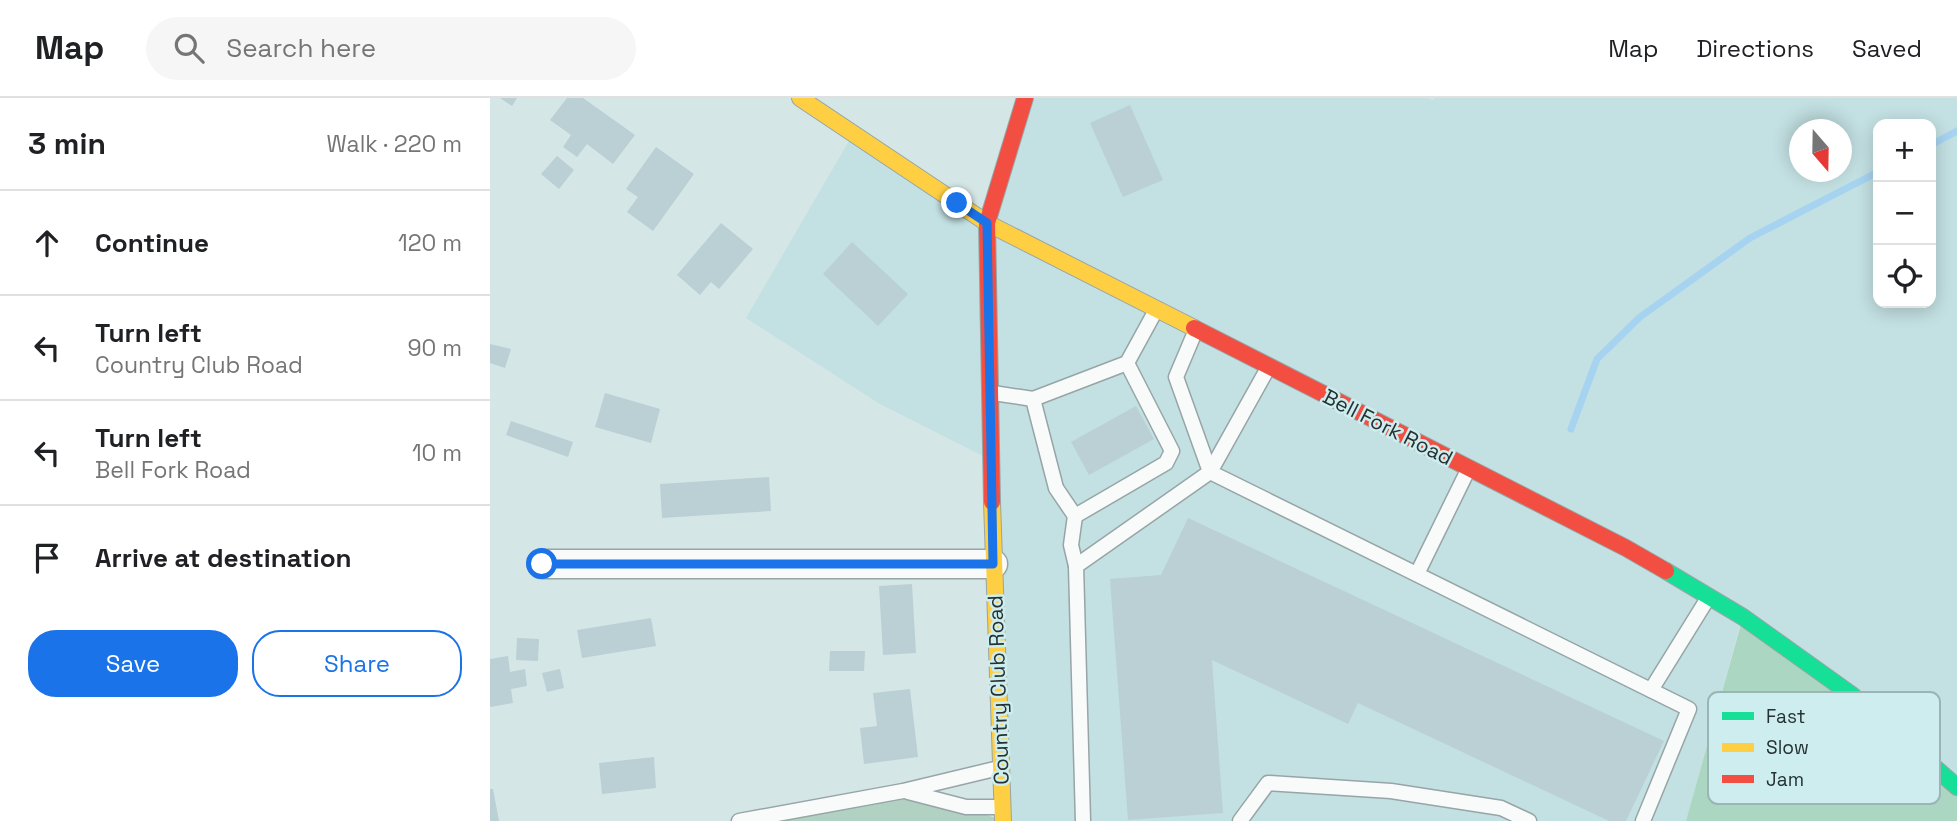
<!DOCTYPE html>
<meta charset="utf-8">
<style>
:root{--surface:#fff;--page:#f6f6f6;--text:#202124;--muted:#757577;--line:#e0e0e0;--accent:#1a73e8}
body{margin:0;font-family:"Space Grotesk",sans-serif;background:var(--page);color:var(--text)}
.controls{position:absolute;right:21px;top:21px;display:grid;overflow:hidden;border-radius:14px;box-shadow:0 4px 18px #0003}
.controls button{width:63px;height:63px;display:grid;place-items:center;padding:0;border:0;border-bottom:2px solid var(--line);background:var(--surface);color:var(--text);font:35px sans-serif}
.compass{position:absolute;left:1299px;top:21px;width:63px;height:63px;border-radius:50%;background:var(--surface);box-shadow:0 4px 18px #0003;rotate:160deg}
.stop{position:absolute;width:21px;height:21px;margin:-16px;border:5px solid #1a73e8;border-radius:50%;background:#fff}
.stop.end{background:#1a73e8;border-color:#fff;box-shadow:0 2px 7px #0008}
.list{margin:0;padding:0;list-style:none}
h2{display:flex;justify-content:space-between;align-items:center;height:91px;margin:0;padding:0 28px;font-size:30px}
h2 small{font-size:23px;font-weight:400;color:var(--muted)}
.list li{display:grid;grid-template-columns:46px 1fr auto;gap:21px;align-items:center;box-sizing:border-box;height:105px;padding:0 28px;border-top:2px solid var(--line)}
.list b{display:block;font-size:26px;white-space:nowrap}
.list p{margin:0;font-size:23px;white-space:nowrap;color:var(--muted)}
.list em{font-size:23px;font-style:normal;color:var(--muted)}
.actions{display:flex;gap:14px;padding:21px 28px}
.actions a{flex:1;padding:16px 0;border:2px solid var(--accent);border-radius:28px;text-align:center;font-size:24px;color:var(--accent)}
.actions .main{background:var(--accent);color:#fff}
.icon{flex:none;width:38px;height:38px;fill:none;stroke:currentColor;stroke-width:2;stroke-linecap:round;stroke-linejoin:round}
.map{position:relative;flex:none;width:1467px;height:723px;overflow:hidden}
header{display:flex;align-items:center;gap:42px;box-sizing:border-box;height:98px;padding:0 35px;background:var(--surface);border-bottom:2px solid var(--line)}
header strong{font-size:33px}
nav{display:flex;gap:38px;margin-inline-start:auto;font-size:24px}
.search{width:490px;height:63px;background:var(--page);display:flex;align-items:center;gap:18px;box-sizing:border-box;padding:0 24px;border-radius:38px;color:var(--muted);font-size:26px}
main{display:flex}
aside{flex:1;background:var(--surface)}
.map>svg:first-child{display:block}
</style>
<header>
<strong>Map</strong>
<div class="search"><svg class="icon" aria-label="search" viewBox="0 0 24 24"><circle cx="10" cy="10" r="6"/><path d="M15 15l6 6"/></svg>Search here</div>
<nav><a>Map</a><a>Directions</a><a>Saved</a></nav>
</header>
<main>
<aside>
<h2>3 min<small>Walk · 220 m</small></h2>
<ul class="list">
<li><svg class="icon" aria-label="ahead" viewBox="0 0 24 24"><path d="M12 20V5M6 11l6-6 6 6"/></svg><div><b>Continue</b></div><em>120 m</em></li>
<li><svg class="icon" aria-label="left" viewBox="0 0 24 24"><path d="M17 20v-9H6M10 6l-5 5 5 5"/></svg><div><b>Turn left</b><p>Country Club Road</p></div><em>90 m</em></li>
<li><svg class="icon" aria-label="left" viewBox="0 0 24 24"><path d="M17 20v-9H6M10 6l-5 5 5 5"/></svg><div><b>Turn left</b><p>Bell Fork Road</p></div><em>10 m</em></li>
<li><svg class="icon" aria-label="arrive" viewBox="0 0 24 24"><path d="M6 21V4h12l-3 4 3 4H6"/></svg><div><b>Arrive at destination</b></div></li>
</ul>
<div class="actions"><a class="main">Save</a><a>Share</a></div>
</aside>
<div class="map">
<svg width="1467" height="723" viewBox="0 0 1467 723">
<rect width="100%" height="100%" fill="#d5e6e7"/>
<path fill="#c3e0e2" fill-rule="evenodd" d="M 535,0 L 938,0 L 943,2 L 944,0 L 1467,0 L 1467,689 L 1252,520 L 1196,723 L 513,723 L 501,362 L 390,306 L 256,220 L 363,36 L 497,125 ZM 1388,26 L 1441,26 L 1441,205 L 1388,205 ZM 1310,32 L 1352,32 L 1352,74 L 1310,74 Z"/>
<polygon fill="#b1d1c3" points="413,693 476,709 513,723 249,723"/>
<polygon fill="#abd6c2" points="1253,519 1467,689 1467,723 1196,723"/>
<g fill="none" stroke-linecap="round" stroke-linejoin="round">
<g stroke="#a6d4f0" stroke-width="7">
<polyline points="1441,47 1467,33"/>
<polyline points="1081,331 1107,261 1150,219 1260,140 1388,74"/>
</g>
</g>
<g fill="#bad0d5">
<polygon points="10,0 27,0 22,8"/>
<polygon points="77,0 93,0 145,37 123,66 97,46 87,59 73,49 81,37 60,22"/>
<polygon points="640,7 673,82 633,99 600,25"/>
<polygon points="166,49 204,76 163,133 137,114 148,99 136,91"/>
<polygon points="67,58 84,72 69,91 51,76"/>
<polygon points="231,125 263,151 229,191 221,184 210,197 187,177"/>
<polygon points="362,144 418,196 388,228 333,176"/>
<polygon points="0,246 21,251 15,270 0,265"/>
<polygon points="115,295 170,311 161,345 105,329"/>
<polygon points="646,308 664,341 599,377 581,344"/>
<polygon points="21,323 83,344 78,359 16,337"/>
<polygon points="279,379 281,413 172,420 170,386"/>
<polygon points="698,420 1174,643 1136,723 1119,723 868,605 858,626 722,562 733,715 638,722 620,481 671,477"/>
<polygon points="422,486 426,555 393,557 389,488"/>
<polygon points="161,520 166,548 92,560 87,532"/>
<polygon points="27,540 49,541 48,563 26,562"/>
<polygon points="340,553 375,553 374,573 339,573"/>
<polygon points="18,558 20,574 35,571 37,588 21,591 23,605 0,609 0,561"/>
<polygon points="70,571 74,590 57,594 52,575"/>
<polygon points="420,591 428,659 374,666 370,630 387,628 383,595"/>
<polygon points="164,659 166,690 112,696 109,665"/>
<polygon points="0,691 3,691 9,723 0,723"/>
</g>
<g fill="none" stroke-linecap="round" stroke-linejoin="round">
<g stroke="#97a5a6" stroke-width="17">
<g id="lane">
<polyline points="778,270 720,374 1199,611 1153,723"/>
<polyline points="503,295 543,301 566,390 585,418 676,365 682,353 637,265"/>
<polyline points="543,301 637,265 666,212"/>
<polyline points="585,418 581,447 586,468"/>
<polyline points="927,476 978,372"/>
<polyline points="1161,592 1218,500"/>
<polyline points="418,694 476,709 511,709"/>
<polyline points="249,723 413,693 509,670"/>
<polyline points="593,723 586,468 720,374 686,279 705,234"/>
<polyline points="750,723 778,685 901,693 1011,710 1039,723"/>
</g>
</g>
<g stroke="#97a5a6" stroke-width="31">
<polyline id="street" points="52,466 503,466"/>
</g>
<g stroke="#97a5a6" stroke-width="18">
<polyline id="fast" points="1176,473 1253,519 1362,597 1467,689"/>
</g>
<g stroke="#97a5a6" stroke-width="18">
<g id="slow">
<polyline points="310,0 497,125 704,230"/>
<polyline points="502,404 513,723"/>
</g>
</g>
<g stroke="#97a5a6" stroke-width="18">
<g id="jam">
<polyline points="704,230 1136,450 1176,473"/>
<polyline points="502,404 497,125 535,0"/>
</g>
</g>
<use href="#lane" stroke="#f9fbfb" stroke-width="14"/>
<use href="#street" stroke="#f9fbfb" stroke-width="28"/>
<use href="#fast" stroke="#16e098" stroke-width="16"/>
<use href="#slow" stroke="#ffcf43" stroke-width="16"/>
<use href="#jam" stroke="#f24e42" stroke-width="16"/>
</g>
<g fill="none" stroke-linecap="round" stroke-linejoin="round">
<polyline stroke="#1a73e8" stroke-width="9" points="52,466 503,466 497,125 467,105"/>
</g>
<g text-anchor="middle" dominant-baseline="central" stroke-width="5" stroke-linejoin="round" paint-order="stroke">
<g font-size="21" fill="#253132" stroke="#ceedee">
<text transform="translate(898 329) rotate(27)">Bell Fork Road</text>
<text transform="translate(508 592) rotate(-92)">Country Club Road</text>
</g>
</g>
<rect x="1218" y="594" width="232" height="112" rx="10" fill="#ceedee" stroke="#9bb5b6" stroke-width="2"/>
<rect x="1232" y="614" width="32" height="8" fill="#16e098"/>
<rect x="1232" y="645" width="32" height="9" fill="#ffcf43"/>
<rect x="1232" y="677" width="32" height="8" fill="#f24e42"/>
<g font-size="19" fill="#253132">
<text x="1276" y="625">Fast</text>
<text x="1276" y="656">Slow</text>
<text x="1276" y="688">Jam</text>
</g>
</svg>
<div class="controls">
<button>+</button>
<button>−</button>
<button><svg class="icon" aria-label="locate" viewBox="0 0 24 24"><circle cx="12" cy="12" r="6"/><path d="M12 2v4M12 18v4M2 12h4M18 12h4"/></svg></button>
</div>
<svg class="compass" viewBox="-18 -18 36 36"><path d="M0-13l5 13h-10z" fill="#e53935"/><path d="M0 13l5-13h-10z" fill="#757577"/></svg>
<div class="stop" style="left:52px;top:466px"></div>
<div class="stop end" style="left:467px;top:105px"></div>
</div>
</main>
